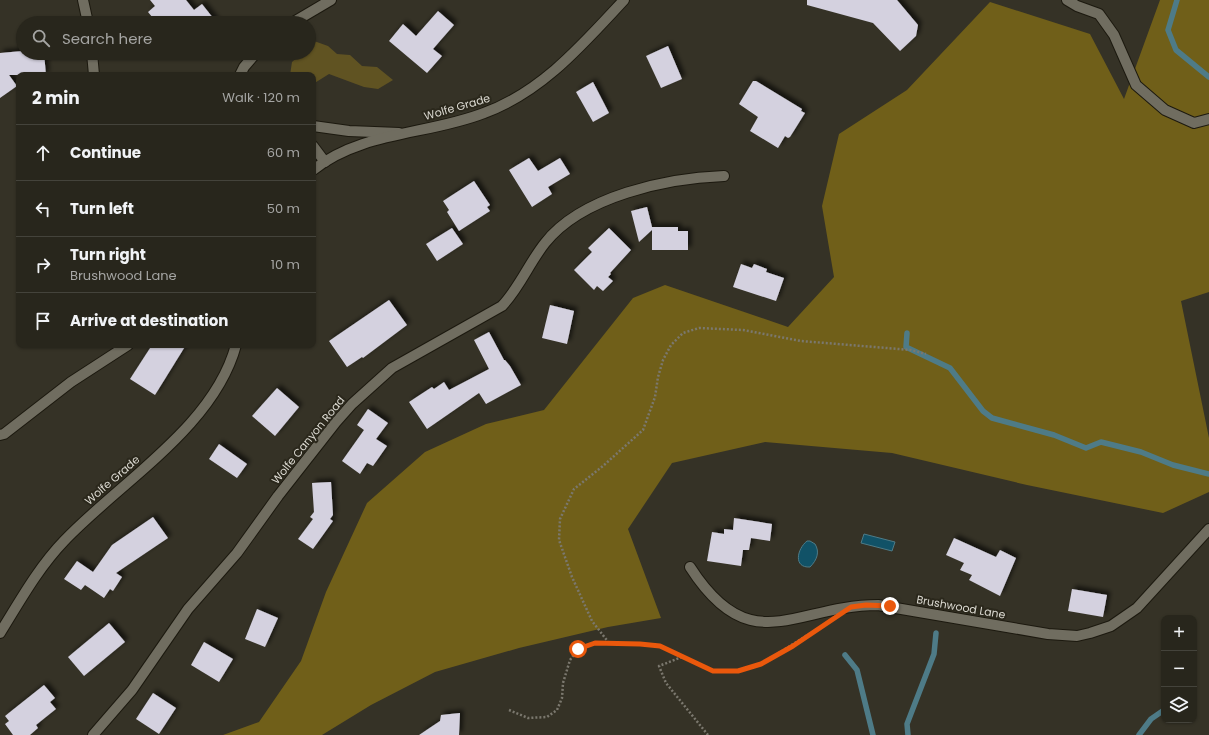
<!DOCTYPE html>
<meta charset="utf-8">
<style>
:root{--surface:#28261c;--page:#302e25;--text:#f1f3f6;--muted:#a5a5a3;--line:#44433b}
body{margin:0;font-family:Poppins,sans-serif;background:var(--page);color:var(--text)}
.controls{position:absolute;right:12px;bottom:12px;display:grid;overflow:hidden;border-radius:8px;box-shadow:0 1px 3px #0004}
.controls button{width:36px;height:36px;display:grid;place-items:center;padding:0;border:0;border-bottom:1px solid var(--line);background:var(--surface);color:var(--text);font:20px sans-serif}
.stop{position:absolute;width:12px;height:12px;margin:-9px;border:3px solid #ea580c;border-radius:50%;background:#fff}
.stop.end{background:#ea580c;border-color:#fff;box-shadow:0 1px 4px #0008}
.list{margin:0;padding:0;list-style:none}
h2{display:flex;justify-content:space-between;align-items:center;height:52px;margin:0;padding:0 16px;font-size:17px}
h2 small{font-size:13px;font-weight:400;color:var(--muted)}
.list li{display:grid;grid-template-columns:26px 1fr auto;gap:12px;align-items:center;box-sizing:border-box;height:56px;padding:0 16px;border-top:1px solid var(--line)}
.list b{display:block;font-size:15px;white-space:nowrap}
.list p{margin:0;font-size:13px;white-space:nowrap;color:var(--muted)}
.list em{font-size:13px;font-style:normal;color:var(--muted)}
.icon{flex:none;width:22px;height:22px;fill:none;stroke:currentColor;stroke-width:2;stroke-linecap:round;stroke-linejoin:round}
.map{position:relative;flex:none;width:1209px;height:735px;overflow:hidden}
.search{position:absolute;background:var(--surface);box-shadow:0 1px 3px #0004;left:16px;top:16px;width:300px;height:44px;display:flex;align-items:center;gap:10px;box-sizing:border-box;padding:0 14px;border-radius:22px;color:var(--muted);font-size:15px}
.panel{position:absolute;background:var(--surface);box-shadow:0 1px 3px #0004;left:16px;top:72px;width:300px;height:276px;border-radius:8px}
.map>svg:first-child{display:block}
</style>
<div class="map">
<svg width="1209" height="735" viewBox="0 0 1209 735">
<defs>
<filter id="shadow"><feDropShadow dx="3.5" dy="-3.5" stdDeviation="2" flood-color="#0009"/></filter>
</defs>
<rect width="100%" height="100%" fill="#353226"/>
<polygon fill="#605322" points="314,41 328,46 337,54 350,55 362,66 377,67 393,80 378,89 364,87 329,74 313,84 313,75 290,75 292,62 302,53 309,53 309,46"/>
<polygon fill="#705f19" points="1160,0 1209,0 1209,292 1181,301 1209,438 1209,492 1163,513 1027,485 892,453 765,442 672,463 628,529 661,618 608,627 519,648 435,672 371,705 322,735 223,735 259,722 301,661 326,592 367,503 425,452 486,424 544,410 633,298 665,285 788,327 834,277 822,206 839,134 907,90 990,2 1090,34 1124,99"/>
<g fill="#115267" stroke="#4e7b87">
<polygon points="864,534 895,542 892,551 861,543"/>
<path d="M 807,541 L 810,541 L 815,544 C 820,552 817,560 810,567 C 793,568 797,549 807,541 Z"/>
</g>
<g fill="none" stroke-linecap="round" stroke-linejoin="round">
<g stroke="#4e7b87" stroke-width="5.5">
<polyline points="1177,0 1168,30 1176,50 1209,77"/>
<polyline points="907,333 906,347 950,368 983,411 992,418 1054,435 1086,448 1101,442 1141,452 1173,465 1209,474"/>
<polyline points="845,655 857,670 873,735"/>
<polyline points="908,735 907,724 934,654 936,633"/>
<polyline points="1139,735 1151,719 1164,710"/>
</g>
</g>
<g fill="#d4d1df" filter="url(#shadow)">
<polygon points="150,0 186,0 194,10 202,4 217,23 157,23 148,12 155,6"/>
<polygon points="807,0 897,0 918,25 916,36 900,51 873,23 807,5"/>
<polygon points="438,11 454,25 433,49 442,56 427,73 389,41 403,24 416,36"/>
<polygon points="668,46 682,79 661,88 646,56"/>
<polygon points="23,51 23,53 44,53 46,75 9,75 17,86 0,98 0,53"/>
<polygon points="753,81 756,81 802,109 801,111 805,113 790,137 788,138 785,136 778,148 750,131 758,117 739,104"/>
<polygon points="593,82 609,113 593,122 576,92"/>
<polygon points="529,158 538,171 560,158 570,174 548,187 552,194 532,207 509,170"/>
<polygon points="474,181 490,205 487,207 490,211 459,231 447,212 449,210 443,201"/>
<polygon points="647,207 652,227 678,227 678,231 688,231 688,250 652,250 652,230 639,242 631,211"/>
<polygon points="452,228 463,244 437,261 426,244"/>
<polygon points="609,228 631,250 610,273 611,274 608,277 613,281 603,291 597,286 594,290 574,270 592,252 588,248"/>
<polygon points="741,264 752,268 754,264 767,269 766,272 784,278 776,301 733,287"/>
<polygon points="389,300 407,325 363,358 362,357 347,367 329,341"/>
<polygon points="550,305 574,311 567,344 542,338"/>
<polygon points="489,332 504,360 505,360 510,366 521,385 486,404 479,393 427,429 409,402 432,387 434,389 444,382 449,390 489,369 474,340"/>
<polygon points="152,345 186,345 155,395 130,379"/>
<polygon points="277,388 299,407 275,436 252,416"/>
<polygon points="368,409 388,423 376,439 387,446 373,466 367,463 360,474 342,461 364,430 357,425"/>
<polygon points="219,444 247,464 237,478 209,459"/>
<polygon points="331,482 333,515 330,519 333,521 313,549 298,539 313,519 310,517 314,512 312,483"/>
<polygon points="153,517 168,538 116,573 122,577 113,591 110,589 104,598 85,585 81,590 64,579 77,561 93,572 112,545"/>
<polygon points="734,518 772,524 770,541 751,538 749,550 743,550 741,566 707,561 712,532 724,534 724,529 733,530"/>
<polygon points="954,538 996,557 1000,550 1016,558 1000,596 969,580 972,575 960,570 964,563 946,555"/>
<polygon points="1072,589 1107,595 1103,617 1068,611"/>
<polygon points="257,609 278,618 265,647 245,639"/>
<polygon points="109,623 125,642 84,676 68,657"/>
<polygon points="204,642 233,659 219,682 191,665"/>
<polygon points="44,685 55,698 50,702 56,709 36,725 38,728 30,735 13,735 5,724 9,721 5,716"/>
<polygon points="153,693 176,708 159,734 136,719"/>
<polygon points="460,713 459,735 419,735 440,721 441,715"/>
</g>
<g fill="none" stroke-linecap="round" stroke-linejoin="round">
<g stroke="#1c190f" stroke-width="12">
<polyline id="service" points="0,435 4,434 71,382 128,345"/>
</g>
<g stroke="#1c190f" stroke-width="12">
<g id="minor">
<polyline points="83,0 88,23"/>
<polyline points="1067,0 1077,6 1099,14 1114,35 1136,85 1165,110 1194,123 1209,119"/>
<polyline points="292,23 331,0"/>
<polyline points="92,53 94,75"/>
<polyline points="240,75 244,67 256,53"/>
<polyline points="313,126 349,131 399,133"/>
<polyline points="313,146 325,162"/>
<path d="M 690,567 C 751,662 795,605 878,605 L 1048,634 L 1077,636 L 1090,633 L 1111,626 L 1137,608 L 1209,529"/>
<path d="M 93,735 L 132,690 L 188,609 L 237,553 L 278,496 L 336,422 L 352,404 L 392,368 L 502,306 C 520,287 529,263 545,243 C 582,196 667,178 724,176"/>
</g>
</g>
<g stroke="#1c190f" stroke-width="12">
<g id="tertiary">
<path d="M 313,170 C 362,131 428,135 484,113 C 542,92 583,44 624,0"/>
<path d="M 0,633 C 20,601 38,568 64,541 C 120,482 214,427 236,345"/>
</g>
</g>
<g stroke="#7b786e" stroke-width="2.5" stroke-dasharray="2 2" stroke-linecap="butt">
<polyline points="609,643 592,621 572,577 559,540 560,519 574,489 603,466 643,430 655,397 658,377 663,360 671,345 683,333 699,328 743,330 801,341 911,350 926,354"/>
<polyline points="682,657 659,666 666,683 708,735"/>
<polyline points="509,710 528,718 547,717 557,710 562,698 563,683 570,660 578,649 595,643 640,644 660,646 713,671 738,671 761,664 819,628"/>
</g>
<use href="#service" stroke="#706d60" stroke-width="10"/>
<use href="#minor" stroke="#706d60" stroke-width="10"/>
<use href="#tertiary" stroke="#706d60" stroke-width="10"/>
</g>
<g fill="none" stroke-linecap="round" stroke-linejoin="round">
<polyline stroke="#ea580c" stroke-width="5" points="578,649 595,643 640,644 660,646 713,671 738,671 761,664 793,646 851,607 866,605 890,606"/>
</g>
<g text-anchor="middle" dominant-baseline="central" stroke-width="4" stroke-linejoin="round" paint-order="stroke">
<g font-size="11" fill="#dcdad2" stroke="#2b281c">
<text transform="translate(457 107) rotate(-16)">Wolfe Grade</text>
<text transform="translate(308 440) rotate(-51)">Wolfe Canyon Road</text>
<text transform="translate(112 480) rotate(-41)">Wolfe Grade</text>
<text transform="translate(961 607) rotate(10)">Brushwood Lane</text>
</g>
</g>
</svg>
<div class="controls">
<button>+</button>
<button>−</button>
<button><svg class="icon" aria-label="layers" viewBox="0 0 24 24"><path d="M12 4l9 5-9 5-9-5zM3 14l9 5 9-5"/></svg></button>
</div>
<div class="stop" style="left:578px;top:649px"></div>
<div class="stop end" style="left:890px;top:606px"></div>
<div class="search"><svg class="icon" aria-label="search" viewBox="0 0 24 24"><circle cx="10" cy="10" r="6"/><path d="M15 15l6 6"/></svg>Search here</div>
<section class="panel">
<h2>2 min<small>Walk · 120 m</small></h2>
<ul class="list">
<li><svg class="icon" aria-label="ahead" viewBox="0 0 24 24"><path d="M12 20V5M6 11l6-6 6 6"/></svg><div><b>Continue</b></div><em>60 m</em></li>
<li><svg class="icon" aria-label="left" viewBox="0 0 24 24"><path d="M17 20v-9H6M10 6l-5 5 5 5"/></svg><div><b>Turn left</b></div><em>50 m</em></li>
<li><svg class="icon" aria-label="right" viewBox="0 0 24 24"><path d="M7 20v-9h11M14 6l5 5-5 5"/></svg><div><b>Turn right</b><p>Brushwood Lane</p></div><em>10 m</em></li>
<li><svg class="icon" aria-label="arrive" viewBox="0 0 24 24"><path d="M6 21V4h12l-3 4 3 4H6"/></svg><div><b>Arrive at destination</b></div></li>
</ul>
</section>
</div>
